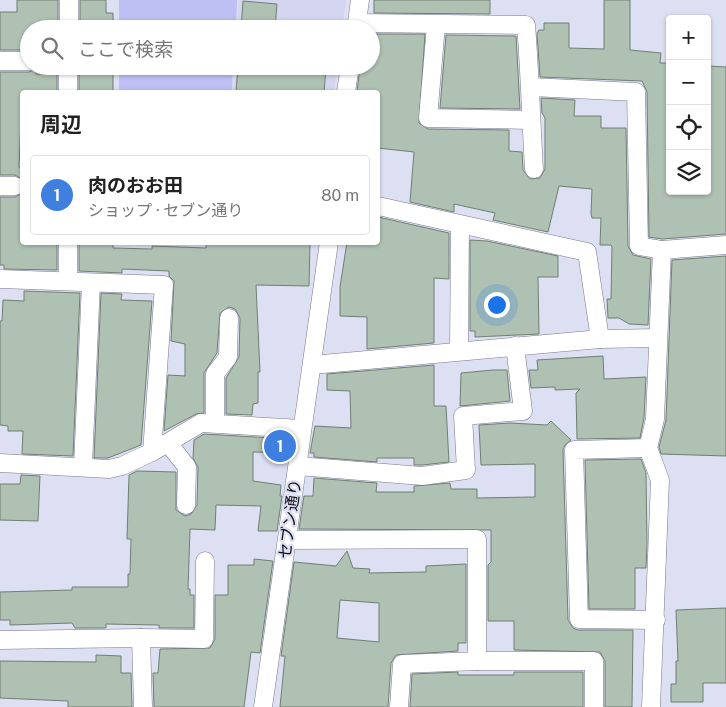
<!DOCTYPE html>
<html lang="ja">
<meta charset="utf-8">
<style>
:root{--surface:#fff;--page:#f6f6f6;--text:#222;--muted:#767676;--line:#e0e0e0;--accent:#0b8843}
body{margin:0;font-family:"Public Sans","Noto Sans JP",sans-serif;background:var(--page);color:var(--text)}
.controls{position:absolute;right:15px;top:15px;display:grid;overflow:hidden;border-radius:5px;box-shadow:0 1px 4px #0004}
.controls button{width:45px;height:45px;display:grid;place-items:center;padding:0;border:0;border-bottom:1px solid var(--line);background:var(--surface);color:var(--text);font:25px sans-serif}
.you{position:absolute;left:496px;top:304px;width:18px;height:18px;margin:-12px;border:4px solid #fff;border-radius:50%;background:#1a73e8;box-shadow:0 0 0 8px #1a73e833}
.badge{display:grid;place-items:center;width:32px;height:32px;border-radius:50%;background:var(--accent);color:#fff;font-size:16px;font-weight:700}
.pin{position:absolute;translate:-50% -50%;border:2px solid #fff;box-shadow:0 1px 5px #0006}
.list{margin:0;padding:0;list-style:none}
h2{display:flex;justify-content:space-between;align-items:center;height:65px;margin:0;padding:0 20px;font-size:21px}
h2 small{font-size:16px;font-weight:400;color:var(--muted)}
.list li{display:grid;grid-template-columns:32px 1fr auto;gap:15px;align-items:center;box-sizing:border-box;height:80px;margin:0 10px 10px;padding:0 10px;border:1px solid var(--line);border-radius:5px}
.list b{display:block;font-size:19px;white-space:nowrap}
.list p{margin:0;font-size:16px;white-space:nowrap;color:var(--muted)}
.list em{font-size:16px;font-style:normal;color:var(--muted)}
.icon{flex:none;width:28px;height:28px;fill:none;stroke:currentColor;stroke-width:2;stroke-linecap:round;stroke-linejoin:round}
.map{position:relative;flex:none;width:726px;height:707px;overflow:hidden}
.search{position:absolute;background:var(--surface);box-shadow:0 1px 4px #0004;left:20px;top:20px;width:360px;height:55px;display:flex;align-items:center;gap:12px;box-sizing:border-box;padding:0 18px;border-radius:28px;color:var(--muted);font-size:19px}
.panel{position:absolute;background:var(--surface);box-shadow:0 1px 4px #0004;left:20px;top:90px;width:360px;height:155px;border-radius:5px}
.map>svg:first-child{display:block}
</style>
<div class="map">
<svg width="726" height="707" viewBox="0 0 726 707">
<rect width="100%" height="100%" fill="#dddff3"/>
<g fill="#d4d5f0">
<polygon points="239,0 346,0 342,29 237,29"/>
<polygon points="235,66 337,66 334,92 233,92"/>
</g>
<g fill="#bec0f3">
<polygon points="119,0 237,0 236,29 119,29"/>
<polygon points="119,66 233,66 232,92 119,92"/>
</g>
<g fill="#afc1b3" stroke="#6f7f72" fill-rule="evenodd">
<polygon points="17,0 58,0 58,29 29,29 29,50 0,50 0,12 17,12"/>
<polygon points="80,0 106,0 106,13 113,13 113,29 80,29"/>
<polygon points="374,0 490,0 490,14 374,13"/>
<polygon points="604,0 630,0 630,50 661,53 660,63 670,63 670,191 707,191 707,66 726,67 726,234 662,239 649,237 647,92 642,81 540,77 537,33 539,30 544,30 544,23 569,23 569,48 604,49"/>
<polygon points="243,1 277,4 275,29 241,29"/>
<polygon points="371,34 425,34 419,123 428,129 509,130 509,151 522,152 523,170 530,179 540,178 545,169 545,118 542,113 541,98 575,100 574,116 601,116 601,128 626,128 628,246 633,255 651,259 648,325 629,324 619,318 608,318 607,299 611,299 612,247 611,245 600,245 601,218 592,218 591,214 592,189 559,186 548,232 493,220 495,213 454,204 454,212 410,202 414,152 378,148 378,92 357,92 360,66 371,66"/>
<polygon points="446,35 516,36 520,109 440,108"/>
<polygon points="85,66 113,66 113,92 79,92 79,74 85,74"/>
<polygon points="238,66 326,68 324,92 236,92"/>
<polygon points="36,69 36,74 57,74 57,92 22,92 19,167 22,167 22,179 15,175 0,175 0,72 29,72"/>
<polygon points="22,193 22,242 57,242 57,270 4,269 4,265 0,265 0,197 15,197"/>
<polygon points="378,217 449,233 449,279 434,278 434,343 367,349 367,317 340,316 340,287 347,242 378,242"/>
<polygon points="470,240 487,241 558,256 558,277 538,277 539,334 475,337 475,331 470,331"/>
<polygon points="79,242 113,242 113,248 152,249 152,246 206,248 206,242 310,242 309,286 256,285 260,372 258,372 258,403 253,404 252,415 226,414 226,378 239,357 240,318 235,309 229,307 220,313 217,353 204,373 204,413 196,414 164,431 168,375 185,376 185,344 171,341 174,281 169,276 169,271 122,269 122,273 79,271"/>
<polygon points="726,256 726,456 661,454 659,447 666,420 672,260"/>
<polygon points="24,291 80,293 73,456 22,454 23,431 8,431 8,426 0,425 0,321 2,321 3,300 24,301"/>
<polygon points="101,293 122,294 121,300 152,301 141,445 108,458 94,458"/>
<polygon points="603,356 604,379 646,377 644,418 640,438 577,439 576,393 580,389 555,390 555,387 531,388 529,370 538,370 537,360"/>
<polygon points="434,365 434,406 446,406 449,462 422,465 414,465 414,458 377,458 377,462 314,457 314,453 310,453 315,426 351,428 350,391 327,390 327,374"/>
<polygon points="493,370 507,370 510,401 460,406 461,373"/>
<polygon points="551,421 571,440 565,445 563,450 568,620 573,628 578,630 633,630 632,707 605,707 605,661 600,652 514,650 514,621 488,621 488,565 491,562 491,530 299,529 304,496 313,496 314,478 377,483 376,492 414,492 414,486 450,483 451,489 477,489 477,498 535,497 535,464 481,465 479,425 510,423 547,425"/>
<polygon points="204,434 290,439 288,453 253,452 253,481 281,485 280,496 282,496 277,531 258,531 261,506 216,505 215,530 190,529 188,589 190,589 190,595 194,595 194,628 159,628 159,625 106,624 106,628 75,628 72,623 10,625 10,620 0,620 0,592 72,590 72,587 128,587 128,574 130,574 131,539 127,539 129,475 137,471 176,472 176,510 185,516 191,514 197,505 198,467 193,458 194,440"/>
<polygon points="641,459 646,473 647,544 646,568 635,568 635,609 589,609 585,460"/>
<polygon points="21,475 40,476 38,521 0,520 0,484 20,484"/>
<path d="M 347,551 L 353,568 L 370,569 L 369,573 L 426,572 L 426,566 L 466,564 L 466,643 L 458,643 L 458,651 L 396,655 L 391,663 L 388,707 L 280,707 L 285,656 L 281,656 L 294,562 L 336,566 ZM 340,600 L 379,603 L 379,642 L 337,638 Z"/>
<polygon points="254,559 273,561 260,653 251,652 244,707 154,707 153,673 158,673 160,649 210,648 215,639 215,595 228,595 228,565 254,565"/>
<polygon points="726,608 726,683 703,683 703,702 671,702 671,684 676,684 676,661 678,661 676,610"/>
<polygon points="96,655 121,656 121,673 131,673 132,707 68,707 68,701 0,698 0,661 96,662"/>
<polygon points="458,672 458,675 514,675 514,672 583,672 583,707 410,707 412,674"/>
</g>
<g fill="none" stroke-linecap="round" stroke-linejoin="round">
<g stroke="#78798b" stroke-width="19">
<g id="street">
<path d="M 357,23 L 526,25 C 530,73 531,121 534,169"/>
<polyline points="436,25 428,118 531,120"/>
<polyline points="69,29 69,0"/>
<polyline points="356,29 360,0"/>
<polyline points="0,61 29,61"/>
<polyline points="68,66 68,92"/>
<polyline points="531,87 636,92 639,246 662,250 655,419 648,448 660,480 651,707"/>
<polyline points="346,92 350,66"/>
<polyline points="0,186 15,186"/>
<polyline points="378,206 587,252 600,339"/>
<polyline points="68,242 68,281"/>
<polyline points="662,250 726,245"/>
<polyline points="0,279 164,285 152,452"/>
<polyline points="459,351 460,225"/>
<polyline points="312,365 600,339 658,338"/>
<polyline points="215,423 215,374 228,357 229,318"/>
<polyline points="168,443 187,467 186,505"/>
<polyline points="648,448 574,450 579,619 656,620"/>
<polyline points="0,463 109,469 122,466 152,452 201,423 302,429"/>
<polyline points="83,466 91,283"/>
<polyline points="298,466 422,476 466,470 463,416 523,411 515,346"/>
<polyline points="288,540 477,539 477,661 402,664 399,707"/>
<polyline points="141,638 204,639 205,561"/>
<polyline points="0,640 141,638 143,707"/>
<polyline points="477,661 594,661 594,707"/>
<polyline points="263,707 329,242"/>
</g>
</g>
<use href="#street" stroke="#fff" stroke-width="18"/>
</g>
<g text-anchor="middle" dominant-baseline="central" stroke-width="4.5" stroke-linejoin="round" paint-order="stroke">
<g font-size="16" fill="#0b0c12" stroke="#dddff3">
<text transform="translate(290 519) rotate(-82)">セブン通り</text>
</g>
</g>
</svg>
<div class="controls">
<button>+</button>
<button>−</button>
<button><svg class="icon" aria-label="locate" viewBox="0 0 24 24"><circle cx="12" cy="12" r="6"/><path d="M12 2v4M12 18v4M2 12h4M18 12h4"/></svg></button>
<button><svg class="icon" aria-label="layers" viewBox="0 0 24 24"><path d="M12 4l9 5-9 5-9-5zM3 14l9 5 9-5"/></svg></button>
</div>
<div class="you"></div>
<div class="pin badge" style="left:280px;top:446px;background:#3f7fe0">1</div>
<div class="search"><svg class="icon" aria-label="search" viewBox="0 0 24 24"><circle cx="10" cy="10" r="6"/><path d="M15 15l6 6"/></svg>ここで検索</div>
<section class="panel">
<h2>周辺<small></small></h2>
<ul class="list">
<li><span class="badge" style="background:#3f7fe0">1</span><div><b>肉のおお田</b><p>ショップ · セブン通り</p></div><em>80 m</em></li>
</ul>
</section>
</div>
